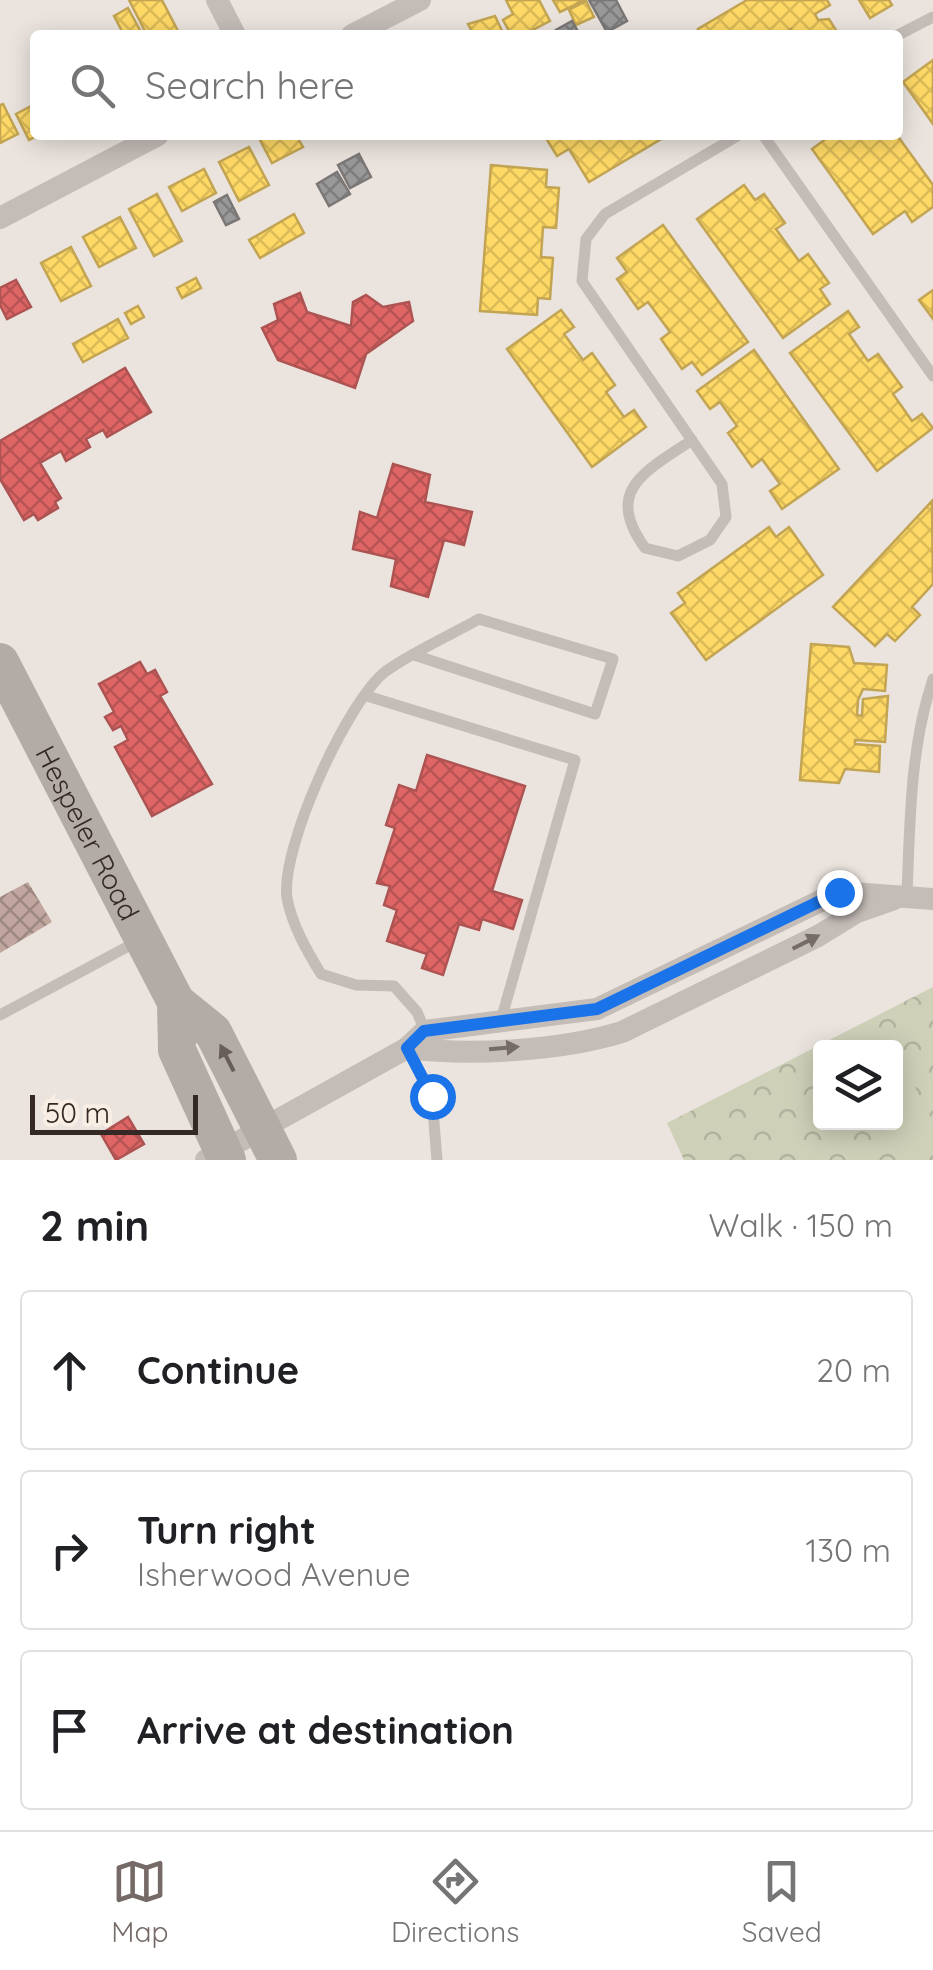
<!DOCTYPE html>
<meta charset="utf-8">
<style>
:root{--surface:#fff;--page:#f6f6f6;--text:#202124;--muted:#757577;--line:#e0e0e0;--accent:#756a66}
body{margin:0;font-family:Quicksand,sans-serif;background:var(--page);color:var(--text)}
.controls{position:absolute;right:30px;bottom:30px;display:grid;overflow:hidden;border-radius:10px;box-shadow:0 5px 25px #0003}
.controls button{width:90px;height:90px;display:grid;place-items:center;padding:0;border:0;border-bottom:2px solid var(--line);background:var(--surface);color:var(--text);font:50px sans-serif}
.scale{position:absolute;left:30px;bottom:25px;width:168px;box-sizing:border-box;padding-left:10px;border:5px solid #352926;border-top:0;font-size:28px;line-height:35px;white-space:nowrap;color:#352926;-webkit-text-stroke:8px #f9eee4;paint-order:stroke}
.stop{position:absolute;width:30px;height:30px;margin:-22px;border:8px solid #1a73e8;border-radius:50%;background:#fff}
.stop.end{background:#1a73e8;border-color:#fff;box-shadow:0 2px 10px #0008}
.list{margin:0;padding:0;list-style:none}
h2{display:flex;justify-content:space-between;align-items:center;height:130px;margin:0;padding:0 40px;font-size:42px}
h2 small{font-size:32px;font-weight:400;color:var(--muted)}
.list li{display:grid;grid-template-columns:65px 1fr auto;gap:30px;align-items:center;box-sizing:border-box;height:160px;margin:0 20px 20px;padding:0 20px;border:2px solid var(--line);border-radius:10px}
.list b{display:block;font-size:38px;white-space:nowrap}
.list p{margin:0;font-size:32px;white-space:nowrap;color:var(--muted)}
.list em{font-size:32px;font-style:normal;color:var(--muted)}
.icon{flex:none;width:55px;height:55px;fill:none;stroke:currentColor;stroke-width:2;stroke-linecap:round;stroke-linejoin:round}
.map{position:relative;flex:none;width:933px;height:1160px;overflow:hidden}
.search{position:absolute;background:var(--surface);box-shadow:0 5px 25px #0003;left:30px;right:30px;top:30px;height:110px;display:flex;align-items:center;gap:25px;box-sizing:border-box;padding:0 35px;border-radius:10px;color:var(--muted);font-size:38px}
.sheet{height:670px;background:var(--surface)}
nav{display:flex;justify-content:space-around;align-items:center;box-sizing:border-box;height:140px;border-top:2px solid var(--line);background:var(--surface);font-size:28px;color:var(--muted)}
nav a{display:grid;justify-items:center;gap:5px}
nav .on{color:var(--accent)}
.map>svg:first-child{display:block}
</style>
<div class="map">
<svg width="933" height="1160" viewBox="0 0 933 1160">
<defs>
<pattern id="forest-crowns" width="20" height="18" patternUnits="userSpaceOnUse" patternTransform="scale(2.5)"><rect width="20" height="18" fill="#ced0b8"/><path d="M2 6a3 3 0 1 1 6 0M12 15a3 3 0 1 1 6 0" fill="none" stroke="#b2b39e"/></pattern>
<pattern id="homes-cross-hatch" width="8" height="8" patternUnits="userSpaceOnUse" patternTransform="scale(2.5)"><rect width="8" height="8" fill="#ffd966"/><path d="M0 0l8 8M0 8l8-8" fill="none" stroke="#dbba58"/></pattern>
<pattern id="shops-cross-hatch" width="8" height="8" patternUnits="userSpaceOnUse" patternTransform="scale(2.5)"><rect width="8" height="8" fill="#e06666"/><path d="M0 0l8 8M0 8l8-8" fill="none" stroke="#b65454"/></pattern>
<pattern id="industry-cross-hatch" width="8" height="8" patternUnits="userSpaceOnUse" patternTransform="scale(2.5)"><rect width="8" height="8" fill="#999"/><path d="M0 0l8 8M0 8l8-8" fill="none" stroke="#7e7d7d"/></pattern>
<pattern id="building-cross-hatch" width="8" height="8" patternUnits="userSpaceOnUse" patternTransform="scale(2.5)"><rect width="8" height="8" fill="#c0a69f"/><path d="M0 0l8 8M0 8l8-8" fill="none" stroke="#9d8781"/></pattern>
</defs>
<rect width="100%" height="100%" fill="#ebe4de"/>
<path fill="url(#forest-crowns)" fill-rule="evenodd" d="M 933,987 L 933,1160 L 684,1160 L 667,1123 ZM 820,1048 L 896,1048 L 896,1122 L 820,1122 Z"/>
<polygon fill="#ced0b8" points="896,1051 933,1122 933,1138 895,1158 876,1123 896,1122"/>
<g fill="url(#homes-cross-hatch)" stroke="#c2a453" stroke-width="2.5">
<polygon points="129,0 162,0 180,35 147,35"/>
<polygon points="506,0 539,0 550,21 523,35 511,35 503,20 513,14"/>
<polygon points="553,0 585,0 560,12"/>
<polygon points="747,0 827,0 830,5 815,14 818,20 829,19 839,35 792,35 791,29 781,35 702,35 698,29"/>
<polygon points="859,0 889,0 892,5 870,18"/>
<polygon points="586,1 594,17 576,25 569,10"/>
<polygon points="128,8 142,34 140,35 124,35 114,16"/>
<polygon points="495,16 504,35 474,35 468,24"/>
<polygon points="933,60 933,124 903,82"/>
<polygon points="3,104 18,134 0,143 0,105"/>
<polygon points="35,104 38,135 29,140 16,114"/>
<polygon points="270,135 296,135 303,147 272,163 260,140"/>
<polygon points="544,135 668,135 589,182 569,149 557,156"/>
<polygon points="831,135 897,135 933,185 933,207 912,222 905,211 873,234 812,149"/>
<polygon points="249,147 269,185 239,201 219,162"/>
<polygon points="491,165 547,170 546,187 559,188 556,228 543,227 541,257 553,258 550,299 538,298 537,315 480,311"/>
<polygon points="204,169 216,193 182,211 169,187"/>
<polygon points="744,185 755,200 764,194 785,223 776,229 799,261 808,254 829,283 820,289 830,304 783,338 697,219"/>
<polygon points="157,194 182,241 154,256 129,209"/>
<polygon points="294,214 304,233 260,258 249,240"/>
<polygon points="120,217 136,248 99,267 83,237"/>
<polygon points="663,225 748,342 702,375 692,362 682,369 661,339 670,332 648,302 638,309 617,279 627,272 617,258"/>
<polygon points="71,247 91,286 61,301 41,263"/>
<polygon points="196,278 201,288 182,298 177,288"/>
<polygon points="933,290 933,319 919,300"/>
<polygon points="138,306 144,317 131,324 125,313"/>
<polygon points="561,310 574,327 564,334 583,360 592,353 615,385 606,392 624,417 634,410 646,427 592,467 507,349"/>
<polygon points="848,311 859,327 849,334 868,361 878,354 902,387 893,394 912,421 922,414 933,428 877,471 790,353"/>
<polygon points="118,319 128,338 83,362 73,344"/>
<polygon points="754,350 839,469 782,509 770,491 780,484 762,459 752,467 728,433 737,426 720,402 710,409 697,391"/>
<polygon points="932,501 933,584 912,607 920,615 895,641 887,634 875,646 833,607"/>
<polygon points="769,527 776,537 789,527 823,575 706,660 671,613 685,603 678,593"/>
<polygon points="811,644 849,647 854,663 887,665 885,691 863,689 858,700 857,715 862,716 863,699 888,696 885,742 855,740 855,744 880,746 879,772 845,769 839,783 800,780"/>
</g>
<g fill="url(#shops-cross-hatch)" stroke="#ad5453" stroke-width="2.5">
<polygon points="16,280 31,307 7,319 0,305 0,288"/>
<polygon points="300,293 307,312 351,326 353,302 366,295 383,307 409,302 413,321 366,354 355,388 278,360 262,328 278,320 274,304"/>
<polygon points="125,368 151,412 107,437 103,430 86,439 90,447 66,461 61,451 40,463 61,498 55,502 58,508 38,520 34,514 24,520 0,479 0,441"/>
<polygon points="393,464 430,475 425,502 472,512 464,545 444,540 428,597 391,586 396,559 353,549 360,512 377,518"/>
<polygon points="140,662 147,674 155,670 167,692 160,696 212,784 152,816 115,747 128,740 121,726 113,730 105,717 114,712 99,684"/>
<polygon points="427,755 525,786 492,891 522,900 513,929 482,919 479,930 459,924 443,975 422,968 427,954 387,941 397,910 384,905 390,886 377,883 395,828 386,825 399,785 416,791"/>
<polygon points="128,1117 144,1144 116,1160 101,1134"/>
</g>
<g fill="url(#industry-cross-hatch)" stroke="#7b7776" stroke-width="2.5">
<polygon points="589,0 616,0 627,21 607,32"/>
<polygon points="572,21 580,35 559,35 556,30"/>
<polygon points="359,154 371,177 350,188 338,165"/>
<polygon points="337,172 350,194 329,206 317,184"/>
<polygon points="227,195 239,219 226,225 214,202"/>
</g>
<polygon fill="url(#building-cross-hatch)" points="28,882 52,922 0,953 0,897"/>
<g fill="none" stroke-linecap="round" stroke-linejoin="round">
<g stroke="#c4bcb7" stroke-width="11">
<polyline points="898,35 933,17"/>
<polyline points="763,135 933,376"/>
<path d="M 692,440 C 646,471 603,490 645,548 L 678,556 L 710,540 L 726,517 L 722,484 L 582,281 L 586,239 L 605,214 L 739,135"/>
<path d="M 414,655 L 595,714 L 613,659 L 479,619 C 449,636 414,651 386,671 C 347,701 280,849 287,898 C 292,925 307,951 321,974 L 356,985 L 394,986 L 417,1012 L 425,1031"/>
<polyline points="367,696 575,760 501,1020"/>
<path d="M 907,894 C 910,822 910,747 933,679"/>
<polyline points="0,1015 140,940"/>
<polyline points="407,1048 432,1097 437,1160"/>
</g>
<g stroke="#c4bcb7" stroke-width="22">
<polyline points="217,0 235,35"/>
<polyline points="352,35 420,0"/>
<polyline points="0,218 158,135"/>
<path d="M 407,1048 C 470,1056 560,1051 622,1032 L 818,936 L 857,912 L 894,899"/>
<polyline points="206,1160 407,1048 425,1031 597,1009 839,892 933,899"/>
</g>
<g stroke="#b3aba6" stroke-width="38">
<path id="s1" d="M 0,662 L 176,1002 L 213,1032 L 278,1160"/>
<polyline points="176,1002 177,1050 227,1160"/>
</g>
</g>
<defs><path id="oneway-solid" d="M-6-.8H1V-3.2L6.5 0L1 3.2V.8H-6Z" transform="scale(2.5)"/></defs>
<g fill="#756b67">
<use href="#oneway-solid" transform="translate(806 942) rotate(-27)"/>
<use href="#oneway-solid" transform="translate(504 1048) rotate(-5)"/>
</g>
<use fill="#675d59" href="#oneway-solid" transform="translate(227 1058) rotate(-117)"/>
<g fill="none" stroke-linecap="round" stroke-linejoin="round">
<polyline stroke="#1a73e8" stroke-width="12" points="432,1096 407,1048 424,1031 597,1009 839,892"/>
</g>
<g text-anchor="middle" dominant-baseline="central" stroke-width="10" stroke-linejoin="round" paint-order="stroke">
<g font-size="28" fill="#352926" stroke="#f9eee4">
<text stroke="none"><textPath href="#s1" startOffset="192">Hespeler Road</textPath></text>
</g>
</g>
</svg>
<div class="controls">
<button><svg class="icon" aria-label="layers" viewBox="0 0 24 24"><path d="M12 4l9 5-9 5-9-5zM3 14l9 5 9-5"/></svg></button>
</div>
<div class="scale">50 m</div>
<div class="stop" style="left:432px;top:1096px"></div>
<div class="stop end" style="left:839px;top:892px"></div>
<div class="search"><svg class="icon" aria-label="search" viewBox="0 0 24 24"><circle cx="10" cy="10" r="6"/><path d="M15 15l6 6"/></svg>Search here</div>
</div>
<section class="sheet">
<h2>2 min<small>Walk · 150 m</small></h2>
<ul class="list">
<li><svg class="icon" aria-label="ahead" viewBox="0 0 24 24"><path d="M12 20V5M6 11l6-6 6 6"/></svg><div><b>Continue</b></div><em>20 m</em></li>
<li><svg class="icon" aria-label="right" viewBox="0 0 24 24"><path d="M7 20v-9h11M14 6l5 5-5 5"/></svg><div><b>Turn right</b><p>Isherwood Avenue</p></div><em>130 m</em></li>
<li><svg class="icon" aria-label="arrive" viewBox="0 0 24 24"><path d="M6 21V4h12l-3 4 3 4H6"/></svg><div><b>Arrive at destination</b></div></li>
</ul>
</section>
<nav>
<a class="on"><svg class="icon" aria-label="map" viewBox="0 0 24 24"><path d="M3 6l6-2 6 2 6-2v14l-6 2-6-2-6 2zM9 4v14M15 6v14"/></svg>Map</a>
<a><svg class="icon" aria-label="directions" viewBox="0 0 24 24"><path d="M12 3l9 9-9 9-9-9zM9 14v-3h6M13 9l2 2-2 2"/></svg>Directions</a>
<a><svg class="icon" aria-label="saved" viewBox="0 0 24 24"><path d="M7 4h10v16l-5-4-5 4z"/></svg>Saved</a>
</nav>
